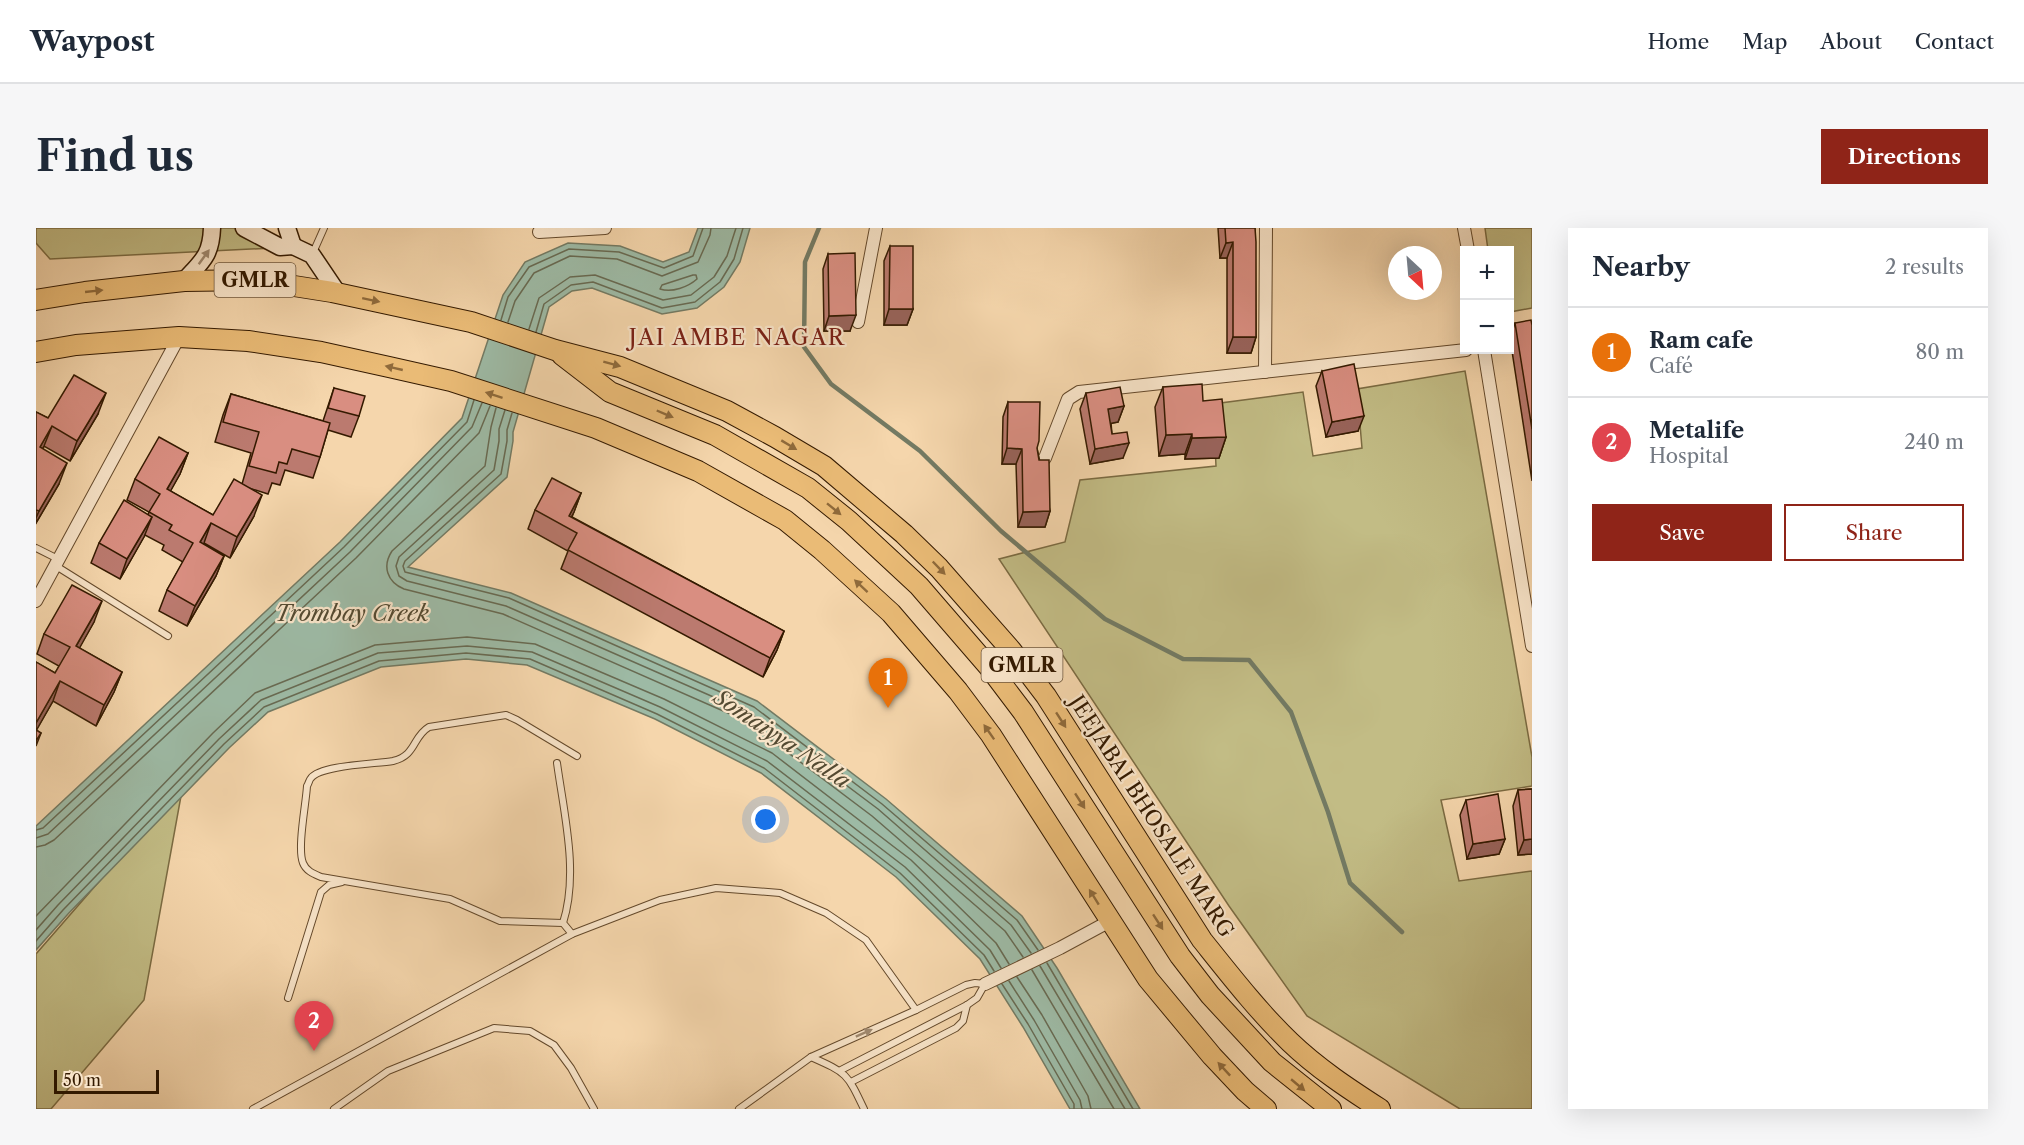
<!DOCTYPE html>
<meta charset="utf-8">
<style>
:root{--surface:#fff;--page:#f6f6f7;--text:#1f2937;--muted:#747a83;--line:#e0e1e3;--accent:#8f2418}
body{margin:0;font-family:"Libre Caslon Text",serif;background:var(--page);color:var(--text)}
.controls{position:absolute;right:18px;top:18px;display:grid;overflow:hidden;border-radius:0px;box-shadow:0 6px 24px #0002}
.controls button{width:54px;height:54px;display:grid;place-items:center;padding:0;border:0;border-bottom:2px solid var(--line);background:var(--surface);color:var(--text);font:30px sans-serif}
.compass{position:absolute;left:1352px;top:18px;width:54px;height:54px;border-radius:50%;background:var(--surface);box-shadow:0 6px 24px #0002;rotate:154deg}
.scale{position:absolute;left:18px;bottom:15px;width:105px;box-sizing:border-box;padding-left:6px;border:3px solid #341a00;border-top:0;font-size:16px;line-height:21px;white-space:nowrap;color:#341a00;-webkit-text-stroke:4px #f8e4c9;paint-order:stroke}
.you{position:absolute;left:730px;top:592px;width:21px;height:21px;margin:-15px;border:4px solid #fff;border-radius:50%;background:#1a73e8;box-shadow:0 0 0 9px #1a73e833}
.badge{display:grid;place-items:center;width:39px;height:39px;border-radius:50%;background:var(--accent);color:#fff;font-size:20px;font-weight:700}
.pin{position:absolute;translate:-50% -50px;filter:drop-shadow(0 2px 3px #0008)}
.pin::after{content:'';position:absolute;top:32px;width:21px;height:18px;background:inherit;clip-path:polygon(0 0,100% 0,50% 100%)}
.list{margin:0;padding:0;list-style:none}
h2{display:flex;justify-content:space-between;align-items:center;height:78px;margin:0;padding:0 24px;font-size:26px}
h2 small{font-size:20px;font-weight:400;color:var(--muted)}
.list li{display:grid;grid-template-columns:39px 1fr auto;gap:18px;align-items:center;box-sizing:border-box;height:90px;padding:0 24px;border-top:2px solid var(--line)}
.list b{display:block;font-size:22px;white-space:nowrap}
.list p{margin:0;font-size:20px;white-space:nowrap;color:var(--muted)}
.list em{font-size:20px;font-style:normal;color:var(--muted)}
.actions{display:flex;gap:12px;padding:18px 24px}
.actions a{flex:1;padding:14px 0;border:2px solid var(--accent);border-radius:0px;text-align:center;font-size:21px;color:var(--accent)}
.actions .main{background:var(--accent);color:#fff}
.map{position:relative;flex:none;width:1496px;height:881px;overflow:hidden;border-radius:0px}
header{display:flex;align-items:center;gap:36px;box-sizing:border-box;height:84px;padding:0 30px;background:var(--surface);border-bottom:2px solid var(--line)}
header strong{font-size:28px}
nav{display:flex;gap:33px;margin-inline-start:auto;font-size:21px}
.intro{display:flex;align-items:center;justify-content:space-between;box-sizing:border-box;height:144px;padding:0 36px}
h1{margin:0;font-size:42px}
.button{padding:15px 27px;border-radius:0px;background:var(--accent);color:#fff;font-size:21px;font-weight:700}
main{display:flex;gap:36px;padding:0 36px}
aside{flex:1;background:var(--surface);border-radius:0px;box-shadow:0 6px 24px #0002}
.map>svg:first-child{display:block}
</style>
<header>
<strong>Waypost</strong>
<nav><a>Home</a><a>Map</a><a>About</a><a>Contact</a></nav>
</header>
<div class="intro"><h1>Find us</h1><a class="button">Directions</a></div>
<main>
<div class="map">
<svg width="1496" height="881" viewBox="0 0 1496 881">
<rect width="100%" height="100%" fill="#f5d6ac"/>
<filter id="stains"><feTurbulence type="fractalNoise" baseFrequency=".00333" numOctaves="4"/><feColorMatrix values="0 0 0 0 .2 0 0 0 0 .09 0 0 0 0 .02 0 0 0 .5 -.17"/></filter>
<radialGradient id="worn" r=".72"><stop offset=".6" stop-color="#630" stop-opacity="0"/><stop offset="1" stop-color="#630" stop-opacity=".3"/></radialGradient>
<g fill="#c2bc85" stroke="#7b6b42" stroke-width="1.5">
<polygon points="0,0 217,0 236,20 14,31 0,15"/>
<polygon points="1449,0 1496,0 1496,80 1474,84 1474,22 1452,22"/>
<polygon points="1429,143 1496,529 1496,558 1405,572 1423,653 1496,643 1496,881 1424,881 1271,788 1193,678 963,331 1029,314 1044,252 1180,238 1177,176 1267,164 1277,228 1326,220 1321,161"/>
<polygon points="147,557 108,772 15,881 0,881 0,726"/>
</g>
<polygon fill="#9dbaa5" stroke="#737a63" stroke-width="1.5" points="662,0 714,0 704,34 688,59 661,80 626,86 556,60 536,63 513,79 477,204 477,213 471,249 372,339 475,365 721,473 850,571 986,688 1021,740 1104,881 1034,881 987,799 944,731 860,649 725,545 619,491 491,437 430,431 345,439 232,484 193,520 32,686 0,722 0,598 304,314 426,190 467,67 489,34 532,15 584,18 627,34 653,24"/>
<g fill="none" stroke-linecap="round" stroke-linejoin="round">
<g stroke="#686a52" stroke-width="1.5">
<path d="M 657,47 L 660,47 L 661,51 C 652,59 636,65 624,61 L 626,57 Z"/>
<polyline points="465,92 472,69 493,39 533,21 583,24 628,40 657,28 667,0"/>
<polyline points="472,94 479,73 498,45 534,28 581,31 626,48 662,34 674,7 675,0"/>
<polyline points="493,101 503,70 534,49 559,47 627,72 655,67 678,49 691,28 700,0"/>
<polyline points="500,104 508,76 535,57 557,54 626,80 659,74 684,54 698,31 707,0"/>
<path d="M 460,180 L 455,199 L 449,238 L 356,323 C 346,338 351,354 368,361 L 467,386 L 710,493 L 836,588 L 969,703 L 987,729"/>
<polyline points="469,182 463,201 463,213 458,242 363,329 360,338 363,348 371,353 470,378 714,485 842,581 975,697 995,725"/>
<polyline points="476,185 471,202 471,213 465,246 369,333 367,338 369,344 473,370 718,479 846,576 981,692 1002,722"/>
<polyline points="0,602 7,600 308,319 431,194 438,172"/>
<polyline points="0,610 12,606 314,324 436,199 446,175"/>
<polyline points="0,619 9,617 18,612 320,330 443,205 454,178"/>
<polyline points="0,688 177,505 219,465 339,417 431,409 499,416 628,471 736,525 875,632 960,715 973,736"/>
<polyline points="0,702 22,677 183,511 225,472 342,425 431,418 496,424 624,479 731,533 869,639 954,722 965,740"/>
<polyline points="0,713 27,682 188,516 228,479 343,433 430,425 494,431 621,486 728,540 864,645 948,727 958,743"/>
<polyline points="1011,735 1097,881"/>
<polyline points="1004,738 1089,881"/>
<polyline points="996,742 1078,881"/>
<polyline points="981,749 1006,787 1052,868 1055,881"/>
<polyline points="973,753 998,792 1044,872 1046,881"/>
<polyline points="966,756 992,796 1038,876 1038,881"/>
</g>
<polyline stroke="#737a63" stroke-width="4.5" points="783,0 769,34 768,119 795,156 884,223 965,303 1069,391 1147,431 1213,432 1255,484 1292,584 1314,655 1366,704"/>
<g stroke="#64492b" stroke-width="8">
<g id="service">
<polyline points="276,27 288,0"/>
<polyline points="0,320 22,331"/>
<polyline points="20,338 132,408"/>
<path d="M 521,535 C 528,586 543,645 527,695 L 536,706"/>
<path d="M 527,695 L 464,693 L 414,671 L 285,649 C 278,646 270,643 267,635 C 261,620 270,576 271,558 C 273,555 273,552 275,550 C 285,537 340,536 357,533 C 381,527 376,509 393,499 L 470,487 L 481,492 L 541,528"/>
<polyline points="252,770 285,664 293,657 306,654"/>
<path d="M 775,829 C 811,845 811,845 828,881"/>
<polyline points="815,854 920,800 927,793 931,777"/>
<polyline points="217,881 536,706 624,672 680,660 744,665 790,685 830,712 880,782"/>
<polyline points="298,881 352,843 458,800 494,803 518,817 535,840 558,881"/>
<polyline points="703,881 775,829 880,782 930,757 939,755 949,756 941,770 931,777 805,842"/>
</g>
</g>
<g stroke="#64492b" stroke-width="14">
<g id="minor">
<polyline points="1428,0 1432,22"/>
<polyline points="503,4 569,0"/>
<polyline points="822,94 840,0"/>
<polyline points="1448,122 1496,418"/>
<polyline points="1229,144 1230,0"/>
<polyline points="1003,235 1009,230 1032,171 1043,164 1430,122"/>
<polyline points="0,373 143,109"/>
<polyline points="949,756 1024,720 1074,693"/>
</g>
</g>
<g stroke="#341a00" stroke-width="19">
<g id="secondary">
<polyline points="208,0 244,19 257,18"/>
<polyline points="251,0 257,18"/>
<polyline points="257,18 276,27 301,64"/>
<path d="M 148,53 C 166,33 175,28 176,0"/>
</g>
</g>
<g stroke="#341a00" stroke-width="22">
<g id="trunk">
<path d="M 0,72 L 49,64 L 148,53 L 220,52 L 296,64 L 435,94 L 519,122 L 584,139 L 691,183 L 739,209 L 788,238 L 868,306 L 903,340 L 975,422 L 1010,468 L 1166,712 C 1194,747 1222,783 1254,814 C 1281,840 1313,861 1344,881"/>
<polyline points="0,124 40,117 143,109 212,113 285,124 353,139 415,153 560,200 662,243 749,292 786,322 855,385 922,463 955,507 1112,751 1176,828 1209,863 1230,881"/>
<polyline points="526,127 574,164 679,207 772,260 813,293 883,358 953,439 987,484 1144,728 1174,767 1236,834 1295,881"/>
</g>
</g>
<use href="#service" stroke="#f8e4c9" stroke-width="6"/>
<use href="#minor" stroke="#f8e4c9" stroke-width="12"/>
<use href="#secondary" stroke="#f8e4c9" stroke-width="16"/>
<use href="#trunk" stroke="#eabb76" stroke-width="20"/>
</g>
<g fill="#bb7a6f" stroke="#341a00" stroke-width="1.5">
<polygon points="1182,0 1219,0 1220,109 1215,125 1191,125 1191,30 1184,30"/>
<polygon points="854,18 877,81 871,97 848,97 848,33"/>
<polygon points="792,26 814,103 788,103 787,41"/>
<polygon points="1479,95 1496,97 1496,253 1474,110"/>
<polygon points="1286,143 1322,203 1290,209 1280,158"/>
<polygon points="1127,159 1167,173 1190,209 1183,230 1149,231 1149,226 1123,228 1119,179"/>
<polygon points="298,160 323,188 315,209 292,202 284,229 277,250 249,242 244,257 236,255 232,266 213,260 218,288 194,330 168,315 167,316 188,328 180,348 151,398 123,383 131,362 147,334 126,322 128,317 109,307 84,351 55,335 63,315 112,287 113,284 91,272 99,251 152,225 144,246 134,263 177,287 206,256 215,225 179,214 187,187 195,166 287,193"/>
<polygon points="1050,165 1088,178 1082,194 1075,195 1076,206 1087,230 1054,236 1044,181"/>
<polygon points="972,174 1001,220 1014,283 1009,299 982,299 980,236 966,236 967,189"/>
<polygon points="0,184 12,190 62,186 34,233 8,218 7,221 23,256 0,295"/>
<polygon points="545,265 536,289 748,403 741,422 727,449 525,341 532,323 492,301 499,282"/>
<polygon points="58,394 43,420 86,444 78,464 60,498 17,473 0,502 5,505 0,518 0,434 19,445 23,438 1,426 8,406"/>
<polygon points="1496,561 1496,626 1482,627 1477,578 1482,562"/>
<polygon points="1430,572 1469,611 1463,626 1431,631 1424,587"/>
</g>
<g fill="#98635a" stroke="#341a00" stroke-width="1.5">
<polygon points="1197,14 1191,30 1184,30 1190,15"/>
<polygon points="853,81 877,81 871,97 848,97"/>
<polygon points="820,87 814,103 788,103 793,88"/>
<polygon points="1197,109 1220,109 1215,125 1191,125"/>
<polygon points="70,165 62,186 34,233 41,213"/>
<polygon points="1088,178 1082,194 1067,197 1072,181"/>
<polygon points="1328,188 1322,203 1290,209 1296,194"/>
<polygon points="16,198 8,218 0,234 4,219"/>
<polygon points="1156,206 1149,226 1123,228 1130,207"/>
<polygon points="1190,209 1183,230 1149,231 1156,210"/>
<polygon points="1093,215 1087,230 1054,236 1059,221"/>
<polygon points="971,220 986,221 980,236 966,236"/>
<polygon points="152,225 144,246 124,282 131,261"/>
<polygon points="31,235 23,256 0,295 0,290 3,283"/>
<polygon points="545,265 538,284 530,299 533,288"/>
<polygon points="226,267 218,288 194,330 201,309"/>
<polygon points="1014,283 1009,299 982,299 987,284"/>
<polygon points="116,289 108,309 84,351 91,331"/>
<polygon points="175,295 168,315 157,335 164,314"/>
<polygon points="188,328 180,348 151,398 159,378"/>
<polygon points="66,373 58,394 33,439 40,418"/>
<polygon points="748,403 741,422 727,449 734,430"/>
<polygon points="86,444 78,464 60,498 68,477"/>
<polygon points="24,453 17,473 0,503 0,495"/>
<polygon points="1469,611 1463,626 1431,631 1437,616"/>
<polygon points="1496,611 1496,626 1482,627 1488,612"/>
</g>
<g fill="#d98e81" stroke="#341a00" stroke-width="1.5">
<polygon points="1189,0 1219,0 1220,14 1220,109 1197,109 1197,14 1190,15"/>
<polygon points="854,18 877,18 877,81 853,81"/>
<polygon points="819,25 820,87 793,88 792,26"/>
<polygon points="1495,92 1496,97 1496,201 1479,95"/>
<polygon points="1318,136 1328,188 1296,194 1286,143"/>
<polygon points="38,147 70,165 41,213 16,198 4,219 31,235 3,283 0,282 0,184 12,190"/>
<polygon points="1166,156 1167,173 1186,171 1190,209 1156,210 1156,206 1130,207 1127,159"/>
<polygon points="1084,159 1088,178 1072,181 1076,206 1091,204 1093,215 1059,221 1050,165"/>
<polygon points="298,160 329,168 323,188 292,180"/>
<polygon points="195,166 294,195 284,229 256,221 251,236 243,234 240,245 213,238 223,204 187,194"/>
<polygon points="972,174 1004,174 1003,213 1001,220 1003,232 1013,232 1014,283 987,284 986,221 971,220"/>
<polygon points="123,209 152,225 131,261 177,287 198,251 226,267 201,309 175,295 164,314 188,328 159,378 131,362 157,315 133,302 136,297 113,284 124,266 99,251"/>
<polygon points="516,250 545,265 533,288 748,403 734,430 532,322 541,305 499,282"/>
<polygon points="88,272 116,289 91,331 63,315"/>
<polygon points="36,357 66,373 40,418 86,444 68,477 24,453 0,495 0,434 19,445 34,419 8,406"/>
<polygon points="0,502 5,505 0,513"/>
<polygon points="1496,561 1496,611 1488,612 1482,562"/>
<polygon points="1462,566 1469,611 1437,616 1430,572"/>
</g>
<defs><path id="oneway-solid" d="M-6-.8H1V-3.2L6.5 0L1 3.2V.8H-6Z" transform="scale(1.5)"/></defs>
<g fill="#a0896f">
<use href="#oneway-solid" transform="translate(168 29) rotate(-54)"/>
<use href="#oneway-solid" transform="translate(828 805) rotate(-24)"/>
</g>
<g fill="#8f6a3b">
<use href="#oneway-solid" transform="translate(58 63) rotate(-6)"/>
<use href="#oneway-solid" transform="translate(335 72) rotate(12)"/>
<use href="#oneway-solid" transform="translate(576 136) rotate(15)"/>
<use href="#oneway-solid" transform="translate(358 140) rotate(-167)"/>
<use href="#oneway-solid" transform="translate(458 167) rotate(-162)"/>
<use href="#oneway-solid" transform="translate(629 186) rotate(23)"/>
<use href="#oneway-solid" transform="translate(753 217) rotate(31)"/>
<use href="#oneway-solid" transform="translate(798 281) rotate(39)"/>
<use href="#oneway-solid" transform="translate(903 340) rotate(46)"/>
<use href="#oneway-solid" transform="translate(825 358) rotate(-137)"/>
<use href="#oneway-solid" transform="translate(1025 492) rotate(57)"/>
<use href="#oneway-solid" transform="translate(953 504) rotate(-125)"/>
<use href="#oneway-solid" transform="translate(1044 573) rotate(57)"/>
<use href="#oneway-solid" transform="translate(1058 669) rotate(-122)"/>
<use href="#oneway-solid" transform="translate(1122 694) rotate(57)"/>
<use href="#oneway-solid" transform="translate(1188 841) rotate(-133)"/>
<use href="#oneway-solid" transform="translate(1262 857) rotate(40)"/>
</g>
<g text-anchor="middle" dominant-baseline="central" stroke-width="4.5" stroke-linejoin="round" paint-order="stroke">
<g fill="#f8e4c9" stroke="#6f573c" stroke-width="1.5">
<rect x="178.5" y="35" width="81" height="34" rx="4.5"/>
<rect x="945.5" y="420" width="81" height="34" rx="4.5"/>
</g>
<g font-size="20" font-weight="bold" fill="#341a00">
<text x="219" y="52">GMLR</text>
<text x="986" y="437">GMLR</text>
</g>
<g font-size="21" fill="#341a00" stroke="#f8e4c9">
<text transform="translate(1116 588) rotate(57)">JEEJABAI BHOSALE MARG</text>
</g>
<g font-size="22" letter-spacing="1.5" fill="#7a1f14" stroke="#f8e4c9">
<text x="701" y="109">JAI AMBE NAGAR</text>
</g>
<g font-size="22" font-style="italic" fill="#544a32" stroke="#f8e4c9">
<text x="316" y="385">Trombay Creek</text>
<text transform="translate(746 511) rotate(34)">Somaiyya Nalla</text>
</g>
</g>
<rect width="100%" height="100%" filter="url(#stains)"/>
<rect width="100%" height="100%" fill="url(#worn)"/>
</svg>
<div class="controls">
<button>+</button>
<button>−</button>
</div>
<svg class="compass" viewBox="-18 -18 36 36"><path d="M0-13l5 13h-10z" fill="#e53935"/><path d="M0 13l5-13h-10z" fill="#747a83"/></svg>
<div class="scale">50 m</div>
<div class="you"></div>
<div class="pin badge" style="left:852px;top:480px;background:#e8710a">1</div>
<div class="pin badge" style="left:278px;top:823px;background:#e0444e">2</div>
</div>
<aside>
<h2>Nearby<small>2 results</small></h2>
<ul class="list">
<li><span class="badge" style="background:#e8710a">1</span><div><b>Ram cafe</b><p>Café</p></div><em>80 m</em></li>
<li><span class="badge" style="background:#e0444e">2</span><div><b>Metalife</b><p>Hospital</p></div><em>240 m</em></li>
</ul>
<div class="actions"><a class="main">Save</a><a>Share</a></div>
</aside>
</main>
